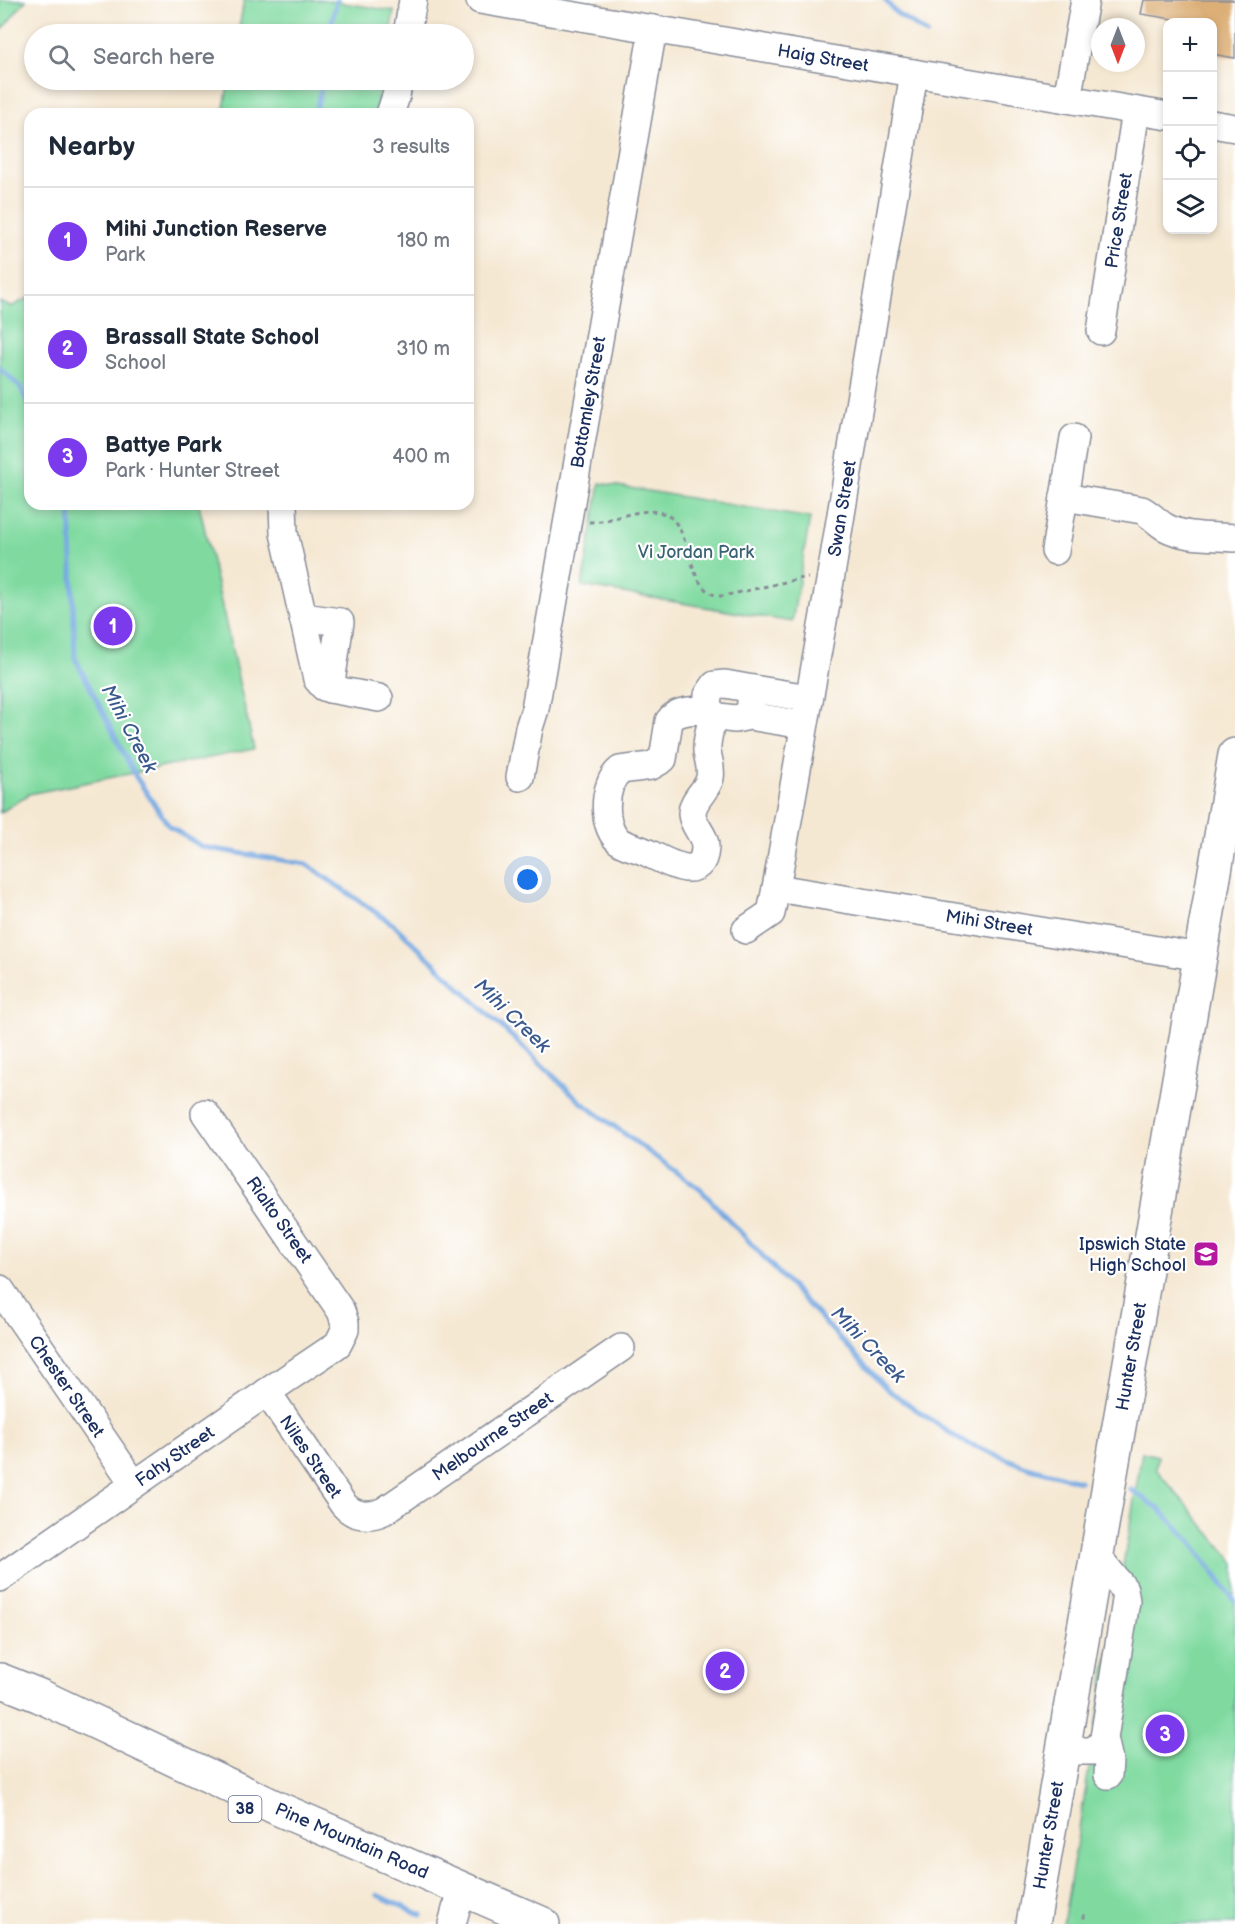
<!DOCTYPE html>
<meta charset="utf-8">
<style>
:root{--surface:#fff;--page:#f2f2f3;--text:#1f2937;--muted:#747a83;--line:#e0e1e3;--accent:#7c3aed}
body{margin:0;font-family:"Balsamiq Sans",sans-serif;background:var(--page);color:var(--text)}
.controls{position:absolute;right:18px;top:18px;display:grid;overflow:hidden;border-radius:12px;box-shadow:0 3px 9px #0003}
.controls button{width:54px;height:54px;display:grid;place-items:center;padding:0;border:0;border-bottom:2px solid var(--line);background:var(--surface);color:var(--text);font:30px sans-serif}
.compass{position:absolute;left:1091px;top:18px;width:54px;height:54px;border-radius:50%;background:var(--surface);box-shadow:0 3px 9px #0003;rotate:180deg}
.you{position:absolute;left:528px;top:880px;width:21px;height:21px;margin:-15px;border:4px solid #fff;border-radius:50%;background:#1a73e8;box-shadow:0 0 0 9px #1a73e833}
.badge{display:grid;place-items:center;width:39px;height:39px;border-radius:50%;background:var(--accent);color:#fff;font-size:20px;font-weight:700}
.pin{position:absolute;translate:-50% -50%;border:3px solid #fff;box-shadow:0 2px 6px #0006}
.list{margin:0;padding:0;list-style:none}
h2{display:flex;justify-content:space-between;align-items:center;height:78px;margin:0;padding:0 24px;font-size:26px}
h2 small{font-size:20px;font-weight:400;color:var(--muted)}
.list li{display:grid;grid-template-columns:39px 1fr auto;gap:18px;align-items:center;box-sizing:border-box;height:108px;padding:0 24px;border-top:2px solid var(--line)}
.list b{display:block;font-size:22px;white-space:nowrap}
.list p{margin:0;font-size:20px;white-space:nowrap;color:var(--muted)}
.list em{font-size:20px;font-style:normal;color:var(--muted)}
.icon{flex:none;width:33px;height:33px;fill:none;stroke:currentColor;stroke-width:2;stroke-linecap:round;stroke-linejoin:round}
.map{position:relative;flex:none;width:1235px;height:1924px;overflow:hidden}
.search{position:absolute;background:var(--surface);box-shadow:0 3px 9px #0003;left:24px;top:24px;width:450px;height:66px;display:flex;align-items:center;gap:15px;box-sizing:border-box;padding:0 21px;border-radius:33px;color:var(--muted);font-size:22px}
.panel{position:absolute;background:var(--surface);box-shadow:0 3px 9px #0003;left:24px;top:108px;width:450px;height:402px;border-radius:18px}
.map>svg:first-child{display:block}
</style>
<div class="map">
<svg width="1235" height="1924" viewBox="0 0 1235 1924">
<rect width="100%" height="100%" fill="#fff"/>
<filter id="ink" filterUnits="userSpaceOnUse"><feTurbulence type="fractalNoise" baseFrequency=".0167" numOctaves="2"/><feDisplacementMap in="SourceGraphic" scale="12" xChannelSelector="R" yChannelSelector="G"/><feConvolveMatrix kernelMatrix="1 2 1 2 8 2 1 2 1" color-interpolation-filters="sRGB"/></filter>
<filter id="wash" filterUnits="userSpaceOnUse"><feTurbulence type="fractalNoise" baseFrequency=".008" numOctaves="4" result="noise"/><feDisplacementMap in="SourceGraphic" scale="24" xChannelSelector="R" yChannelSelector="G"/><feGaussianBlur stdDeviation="1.35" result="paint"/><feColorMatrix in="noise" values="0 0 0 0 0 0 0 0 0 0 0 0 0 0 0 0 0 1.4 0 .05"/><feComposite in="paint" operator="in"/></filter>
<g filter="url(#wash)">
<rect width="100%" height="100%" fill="#f5e8d3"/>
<g fill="#80daa0" stroke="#4e847f" stroke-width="1.5">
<polygon points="0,0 26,0 0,32"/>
<polygon points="244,0 325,0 394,11 390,34 238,34"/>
<polygon points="229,80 382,80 375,114 223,114"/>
<polygon points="30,297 30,504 199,504 254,749 29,794 0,813 0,302 11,307"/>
<polygon points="600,483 810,518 792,622 582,586"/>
<polygon points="1142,1452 1158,1456 1156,1469 1235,1563 1235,1924 1063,1924"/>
</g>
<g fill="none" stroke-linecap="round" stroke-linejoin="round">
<g stroke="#74a8e1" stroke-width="5">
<polyline points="885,0 895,12 927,34"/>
<polyline points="329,34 337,0"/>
<polyline points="315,114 323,80"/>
<polyline points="0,368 21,388 30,408"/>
<polyline points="70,504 75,658 136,777 169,826 202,847 306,864 394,925 581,1102 701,1190 888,1390 960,1440 1027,1467 1079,1481"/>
<polyline points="1131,1490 1158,1508 1190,1540 1235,1601"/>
<polyline points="377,1895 422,1915"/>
</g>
</g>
<g id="blocks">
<polygon fill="#dcaf77" points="1144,0 1235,0 1235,58 1212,54 1212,22 1172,22 1173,19 1141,14"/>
</g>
</g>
<g filter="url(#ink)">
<use href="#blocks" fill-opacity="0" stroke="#888c98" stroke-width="1.5"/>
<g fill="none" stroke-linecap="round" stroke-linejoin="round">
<g stroke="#888c98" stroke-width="30">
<g id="minor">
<path id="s1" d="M 480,0 L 1168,116"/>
<polyline points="407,34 413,0"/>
<polyline points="1067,99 1085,0"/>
<polyline points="390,114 396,96 399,80"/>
<polyline points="1212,124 1235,128"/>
<path id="s2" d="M 1101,331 L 1136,111"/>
<path d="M 1064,497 L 1142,510 C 1151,515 1157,522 1165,527 C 1185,538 1212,536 1235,538"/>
<polyline points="283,504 284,533 317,679 324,687 330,689 379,698"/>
<polyline points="1055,551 1074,438"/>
<polyline points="303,617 340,622 330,689"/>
<polyline points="753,689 809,698"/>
<path d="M 707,710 C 694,711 677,709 669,721 L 663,759 L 651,766 L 620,770 C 602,784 601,831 622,843 C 630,847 640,849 648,853 C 665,861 703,885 705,848 C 706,835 693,827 692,814 C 692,799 707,791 710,778 C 712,768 708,760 707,751 C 706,739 711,726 713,715"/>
<polyline points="749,716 753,689 725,684 715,685 708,695 707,710 719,717 735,719 749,716 804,725"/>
<path id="s3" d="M 520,777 L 529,728 L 535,709 L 653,29"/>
<path id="s4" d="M 776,888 L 1201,957"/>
<path id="s5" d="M 746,930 L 771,913 L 776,888 L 830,581 L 914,73"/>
<path id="s6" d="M 0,1289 L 134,1484"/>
<path id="s7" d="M 267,1392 L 343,1504 C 354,1517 369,1518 384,1511 L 621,1348"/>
<path id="s8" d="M 0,1578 L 267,1392 L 331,1349 L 338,1344 L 345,1330 L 345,1323 L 341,1311 L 205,1113"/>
<polyline points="1104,1738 1109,1760 1108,1775"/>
<polyline points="1063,1751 1093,1751 1102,1743 1104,1738 1126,1601 1124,1589 1097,1556"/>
<polyline points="452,1924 456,1909 465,1890"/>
</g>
</g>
<g stroke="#888c98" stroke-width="36">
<g id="major">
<path id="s9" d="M 0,1680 L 40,1696 L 279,1809 L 543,1924"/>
<path id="s10" d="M 1033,1924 L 1235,755"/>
</g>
</g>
<g stroke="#888c98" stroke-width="3" stroke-dasharray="4.5 4.5" stroke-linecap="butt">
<path d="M 589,522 C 613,522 639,506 662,513 C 695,522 684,597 723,596 L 803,578 L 808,578"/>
<polyline points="1084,1914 1084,1924"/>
</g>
<use href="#minor" stroke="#fff" stroke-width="27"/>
<use href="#major" stroke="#fff" stroke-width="33"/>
</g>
</g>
<defs>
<g id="school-square" transform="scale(1.35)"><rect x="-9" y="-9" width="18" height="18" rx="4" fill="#b5179e" stroke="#fff"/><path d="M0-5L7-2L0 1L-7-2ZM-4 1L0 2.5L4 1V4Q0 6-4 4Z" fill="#fff"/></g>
</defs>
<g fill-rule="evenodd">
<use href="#school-square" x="1206" y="1254"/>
</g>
<g text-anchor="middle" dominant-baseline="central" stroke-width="4.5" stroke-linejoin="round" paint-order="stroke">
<rect fill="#fff" stroke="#5f6d8e" stroke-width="1.5" x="228.5" y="1796" width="33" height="26" rx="4.5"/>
<g font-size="16" font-weight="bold" fill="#1b2f5e">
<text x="245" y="1809">38</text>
</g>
<g font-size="18" fill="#1b2f5e" stroke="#fff">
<text stroke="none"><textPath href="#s1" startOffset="348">Haig Street</textPath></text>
<text stroke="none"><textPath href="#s2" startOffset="112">Price Street</textPath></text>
<text stroke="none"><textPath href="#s3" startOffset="381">Bottomley Street</textPath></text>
<text stroke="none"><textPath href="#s5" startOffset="441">Swan Street</textPath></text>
<text stroke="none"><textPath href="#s4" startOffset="216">Mihi Street</textPath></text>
<text transform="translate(279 1220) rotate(55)">Rialto Street</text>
<text stroke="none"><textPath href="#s10" startOffset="576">Hunter Street</textPath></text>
<text stroke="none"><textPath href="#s6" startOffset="118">Chester Street</textPath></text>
<text stroke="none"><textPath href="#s7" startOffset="312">Melbourne Street</textPath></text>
<text stroke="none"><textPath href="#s8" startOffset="213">Fahy Street</textPath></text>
<text stroke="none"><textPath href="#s7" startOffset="78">Niles Street</textPath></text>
<text stroke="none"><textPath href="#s10" startOffset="90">Hunter Street</textPath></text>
<text stroke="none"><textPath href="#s9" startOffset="387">Pine Mountain Road</textPath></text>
</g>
<g font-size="18" fill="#396272" stroke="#fff">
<text x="696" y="552">Vi Jordan Park</text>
</g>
<g font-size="18" fill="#1b2f5e" stroke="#fff" text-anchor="end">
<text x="1186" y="1244">Ipswich State<tspan x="1186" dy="21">High School</tspan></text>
</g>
<g font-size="20" font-style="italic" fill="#3a598c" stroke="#fff">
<text transform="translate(129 729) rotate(62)">Mihi Creek</text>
<text transform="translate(512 1016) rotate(44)">Mihi Creek</text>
<text transform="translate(868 1345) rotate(46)">Mihi Creek</text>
</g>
</g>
</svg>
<div class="controls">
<button>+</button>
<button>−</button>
<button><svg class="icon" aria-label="locate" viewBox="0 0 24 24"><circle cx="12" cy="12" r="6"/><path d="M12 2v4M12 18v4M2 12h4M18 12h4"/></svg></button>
<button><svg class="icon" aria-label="layers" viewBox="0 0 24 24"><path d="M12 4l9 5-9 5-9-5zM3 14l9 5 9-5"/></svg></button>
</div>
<svg class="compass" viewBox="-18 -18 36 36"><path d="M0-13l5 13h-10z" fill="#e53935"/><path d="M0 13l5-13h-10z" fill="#747a83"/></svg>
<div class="you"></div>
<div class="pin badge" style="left:113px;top:626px">1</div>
<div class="pin badge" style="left:725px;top:1671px">2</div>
<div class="pin badge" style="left:1165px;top:1734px">3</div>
<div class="search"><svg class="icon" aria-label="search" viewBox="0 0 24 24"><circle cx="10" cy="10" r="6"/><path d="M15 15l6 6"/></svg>Search here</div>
<section class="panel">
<h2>Nearby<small>3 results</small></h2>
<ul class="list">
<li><span class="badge">1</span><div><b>Mihi Junction Reserve</b><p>Park</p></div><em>180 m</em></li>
<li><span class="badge">2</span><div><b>Brassall State School</b><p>School</p></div><em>310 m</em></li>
<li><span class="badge">3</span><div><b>Battye Park</b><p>Park · Hunter Street</p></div><em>400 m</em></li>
</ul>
</section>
</div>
